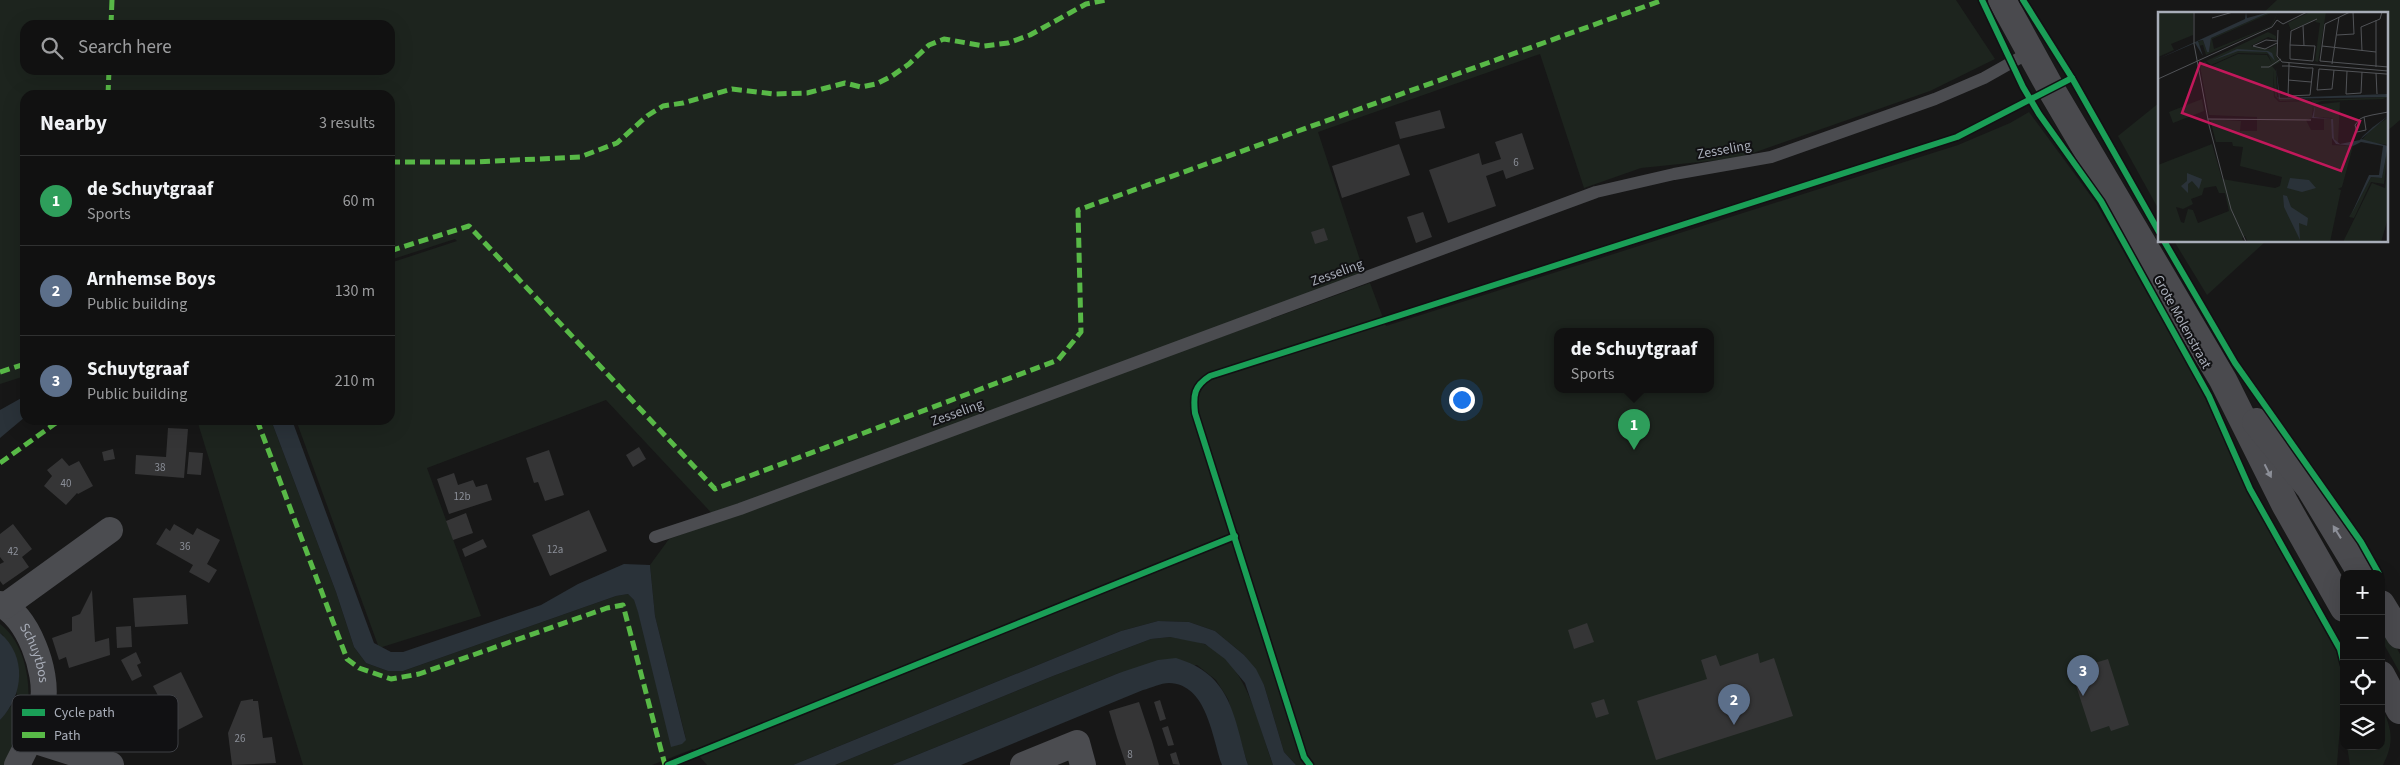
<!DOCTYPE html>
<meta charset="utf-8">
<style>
:root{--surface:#111;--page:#1a1a1a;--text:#f1f3f6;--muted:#9c9d9f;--line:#303131;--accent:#2563eb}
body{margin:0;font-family:"Source Sans 3",sans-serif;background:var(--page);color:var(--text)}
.controls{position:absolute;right:15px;bottom:15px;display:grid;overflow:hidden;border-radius:10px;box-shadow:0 5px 20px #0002}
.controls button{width:45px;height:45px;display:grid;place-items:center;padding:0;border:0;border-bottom:1px solid var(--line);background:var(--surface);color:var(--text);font:25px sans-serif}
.you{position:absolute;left:1461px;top:399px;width:18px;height:18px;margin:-12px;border:4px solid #fff;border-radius:50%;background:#1a73e8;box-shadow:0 0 0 8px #1a73e833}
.badge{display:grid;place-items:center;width:32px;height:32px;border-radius:50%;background:var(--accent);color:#fff;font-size:16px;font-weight:700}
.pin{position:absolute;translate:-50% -41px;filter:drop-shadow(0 1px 2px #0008)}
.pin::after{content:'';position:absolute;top:26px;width:18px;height:15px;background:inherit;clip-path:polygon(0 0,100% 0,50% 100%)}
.popup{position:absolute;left:1554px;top:328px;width:160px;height:65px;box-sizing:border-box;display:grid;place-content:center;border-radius:10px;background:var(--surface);filter:drop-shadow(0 1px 4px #0005);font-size:16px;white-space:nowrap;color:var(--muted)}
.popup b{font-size:19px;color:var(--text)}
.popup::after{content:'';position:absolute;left:50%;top:100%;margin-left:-10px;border:10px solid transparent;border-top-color:var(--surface)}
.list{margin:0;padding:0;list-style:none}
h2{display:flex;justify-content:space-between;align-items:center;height:65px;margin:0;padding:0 20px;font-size:21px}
h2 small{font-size:16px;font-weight:400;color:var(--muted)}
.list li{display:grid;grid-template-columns:32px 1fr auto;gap:15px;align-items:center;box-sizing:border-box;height:90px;padding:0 20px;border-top:1px solid var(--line)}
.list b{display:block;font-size:19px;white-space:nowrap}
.list p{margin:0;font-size:16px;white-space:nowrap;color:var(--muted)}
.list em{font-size:16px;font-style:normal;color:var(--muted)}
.icon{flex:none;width:28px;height:28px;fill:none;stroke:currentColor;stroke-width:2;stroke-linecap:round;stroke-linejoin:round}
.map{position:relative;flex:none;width:2400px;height:765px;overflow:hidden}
.search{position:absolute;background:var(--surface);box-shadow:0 5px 20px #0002;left:20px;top:20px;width:375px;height:55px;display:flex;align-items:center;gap:12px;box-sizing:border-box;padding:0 18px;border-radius:15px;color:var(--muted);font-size:19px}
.panel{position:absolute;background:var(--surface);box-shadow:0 5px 20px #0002;left:20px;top:90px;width:375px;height:335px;border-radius:15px}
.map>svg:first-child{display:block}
</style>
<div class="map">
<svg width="2400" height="765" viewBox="0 0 2400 765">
<rect width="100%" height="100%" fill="#171717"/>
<g fill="#1d241e" fill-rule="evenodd">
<path d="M 0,0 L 1956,0 L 1995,59 L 1930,91 L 1739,158 L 1641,168 L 1584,188 L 1540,54 L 1318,132 L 1367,281 L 1152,362 L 1370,283 L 1386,326 L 1958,145 L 2010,123 L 2029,112 L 2096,203 L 2200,387 L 2247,491 L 2328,635 L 2340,659 L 2343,687 L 2337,765 L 1296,765 L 1284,752 L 1264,685 L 1244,655 L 1215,631 L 1189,622 L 1158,621 L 1121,631 L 793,765 L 707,765 L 693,749 L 652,765 L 303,765 L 197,420 L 271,420 L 336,592 L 354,647 L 366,663 L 388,671 L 403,671 L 616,596 L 628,594 L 634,600 L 686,739 L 655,616 L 650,565 L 669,539 L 719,521 L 606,400 L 427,468 L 481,616 L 379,648 L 296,420 L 390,420 L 390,263 L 457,241 L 455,239 L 390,260 L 390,95 L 25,95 L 25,376 L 0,384 ZM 25,25 L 390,25 L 390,70 L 25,70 ZM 1558,331 L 1710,331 L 1710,389 L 1558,389 Z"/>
<polygon points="2277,0 2400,0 2400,120 2386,132 2386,14 2262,14"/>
<polygon points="2159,103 2159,210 2118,136"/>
<polygon points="2174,241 2266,241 2207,295"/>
<polygon points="2381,619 2400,654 2400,673 2381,639"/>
<path d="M 0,624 C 29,646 35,698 22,731 C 17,742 10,754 4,765 L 0,765 L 0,720 L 12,705 L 17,695 L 3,635 L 0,633 Z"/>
<path d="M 1170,637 C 1181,639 1194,640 1204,644 C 1247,662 1259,726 1273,765 L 1248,765 L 1228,699 L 1216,680 L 1197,665 L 1119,673 L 892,765 L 835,765 L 1053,676 L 1151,639 Z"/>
<path d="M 2381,707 C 2393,729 2394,743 2383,765 L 2350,765 L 2347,746 L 2381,746 Z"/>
</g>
<g fill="#2a3239">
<polygon points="25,396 25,417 0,438 0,410"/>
<polygon points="271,420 292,420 374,643 391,652 403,652 541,605 578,584 624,564 650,565 655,616 686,740 682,744 671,747 638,612 634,600 628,594 616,596 403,671 388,671 366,663 354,647 336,592"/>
<polygon points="1158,621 1189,622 1215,631 1244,655 1256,669 1264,685 1284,752 1296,765 1273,765 1245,683 1225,659 1205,644 1170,637 1151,639 1053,676 835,765 793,765 1121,631"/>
<path d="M 0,633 C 27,656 24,695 0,720 Z"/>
<path d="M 1176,658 C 1232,675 1233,715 1248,765 L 1222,765 C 1212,737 1207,684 1169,683 C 1161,683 1151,688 1143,690 L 961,765 L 892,765 L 1119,673 L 1158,660 Z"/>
</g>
<g fill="#353536">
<polygon points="1440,110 1445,128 1400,139 1395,122"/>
<polygon points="1522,133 1534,169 1506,179 1503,170 1486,176 1496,206 1448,223 1429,170 1479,153 1482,165 1501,159 1495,142"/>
<polygon points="1399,144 1410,175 1342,198 1332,166"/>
<polygon points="1423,212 1432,237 1416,243 1407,217"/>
<polygon points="1324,228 1328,240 1315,244 1311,232"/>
<polygon points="168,428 188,429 184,478 135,474 136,455 166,457"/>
<polygon points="639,447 646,459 633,467 626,455"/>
<polygon points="113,449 115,459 104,461 102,452"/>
<polygon points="549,450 564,495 545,501 538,482 534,483 526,458"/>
<polygon points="189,452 203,453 201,475 187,474"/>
<polygon points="62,458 69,466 79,461 93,486 78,494 77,493 66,505 44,486 52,476 47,470"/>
<polygon points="454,473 458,485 473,480 476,487 487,484 492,500 449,514 437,479"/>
<polygon points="589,510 607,551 550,576 532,535"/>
<polygon points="466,513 473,533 453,540 446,521"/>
<polygon points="13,524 32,549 22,557 29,567 3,585 0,581 0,564 4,562 0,557 0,534"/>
<polygon points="174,524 193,535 197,528 220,540 207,564 217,570 209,583 189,572 193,565 156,544 166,528 170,531"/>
<polygon points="483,539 487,547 465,557 462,549"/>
<polygon points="92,590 95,642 109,638 110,655 69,668 66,657 59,660 52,638 72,631 72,617 80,614"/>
<polygon points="186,595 188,624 135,627 133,598"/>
<polygon points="1587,623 1594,642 1574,649 1568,630"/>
<polygon points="131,626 132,647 117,648 116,627"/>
<polygon points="136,652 141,663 137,665 142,676 132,681 121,660"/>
<polygon points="1758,653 1760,663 1774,658 1793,716 1656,760 1637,701 1707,679 1701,660 1716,655 1720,666"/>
<polygon points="2108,659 2129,725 2111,731 2109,726 2091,732 2071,670"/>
<polygon points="181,672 203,717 176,731 171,721 168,723 163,712 166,711 153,686"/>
<polygon points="253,699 253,701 258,701 263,738 272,737 276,763 232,765 228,733 241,701"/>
<polygon points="1604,699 1609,714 1596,718 1591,703"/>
<polygon points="1160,700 1166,719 1160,721 1154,702"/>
<polygon points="1139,702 1152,741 1159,765 1126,765 1117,738 1109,711"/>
<polygon points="134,704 147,728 129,737 132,745 137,742 138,745 127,750 75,732 80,716 98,723"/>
<polygon points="1168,726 1174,745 1168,746 1162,728"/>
<polygon points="1176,752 1179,762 1180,765 1173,764 1170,754"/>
</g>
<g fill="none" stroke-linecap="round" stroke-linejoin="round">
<polyline stroke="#4b4c50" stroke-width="12" points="655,537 740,509 1596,192 1674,174 1771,157 1935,99 1984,78 2030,52"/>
<g stroke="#4b4c50" stroke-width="26">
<path id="s1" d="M 0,604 C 28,616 48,672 43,701 C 39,723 27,745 17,765"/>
<polyline points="5,606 110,530"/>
<polyline points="30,739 111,765"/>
<polyline points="1023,765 1077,743 1083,765"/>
</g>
<g stroke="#4a4a4e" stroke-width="28">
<polyline points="2002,0 2051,89 2223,380 2285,504 2344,608"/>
<polyline points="2256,422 2310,488 2362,574"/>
<polyline points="2381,604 2400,635"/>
<polyline points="2381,675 2400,710"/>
</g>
<g stroke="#58b947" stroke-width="5" stroke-dasharray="10 5" stroke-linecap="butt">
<polyline points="111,25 112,0"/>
<polyline points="108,95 109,70"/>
<polyline points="390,162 475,162 580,157 617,143 647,116 663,106 683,103 732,89 774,94 807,93 845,83 861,87 876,84 892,76 909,64 929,45 944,39 984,46 1008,43 1030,35 1086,4 1106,0"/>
<polyline points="390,251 469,226 715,489 1058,360 1081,332 1078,210 1663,0"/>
<polyline points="0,372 25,364"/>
<polyline points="257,420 347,659 359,668 391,679 419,674 607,608 623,605 665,765"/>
<polyline points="0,463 60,420"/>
</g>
<g stroke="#111113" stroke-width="9">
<g id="cycleway">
<polyline points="1982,0 2023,87 2039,114 2101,201 2209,396 2250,489 2340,649 2344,665"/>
<polyline points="2023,0 2072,78 2159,232"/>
<polyline points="2164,241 2235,363 2361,542 2379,574"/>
<polyline points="668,765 1235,536"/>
<path d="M 1310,765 L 1304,757 L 1195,413 C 1193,395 1194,386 1210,376 L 1957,137 L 2072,78"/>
</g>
</g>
<use href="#cycleway" stroke="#1a9f57" stroke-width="6"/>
</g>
<defs><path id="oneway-solid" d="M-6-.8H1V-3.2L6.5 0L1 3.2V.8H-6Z" transform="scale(1.25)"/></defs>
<g fill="#8c8f98">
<use href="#oneway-solid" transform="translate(2268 471) rotate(63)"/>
<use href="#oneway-solid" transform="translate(2337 532) rotate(-122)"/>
</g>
<g text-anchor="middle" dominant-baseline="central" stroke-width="4" stroke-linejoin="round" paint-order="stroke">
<g font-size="11" fill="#8b8f98">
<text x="1516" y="162">6</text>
<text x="160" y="467">38</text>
<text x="66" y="483">40</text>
<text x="462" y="496">12b</text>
<text x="185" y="546">36</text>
<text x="555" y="549">12a</text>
<text x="13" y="551">42</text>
<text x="240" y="738">26</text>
<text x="1130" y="754">8</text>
</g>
<g font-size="14" fill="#a8adb8" stroke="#111113">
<text transform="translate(1724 150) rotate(-10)">Zesseling</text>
<text transform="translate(1337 273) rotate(-20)">Zesseling</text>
<text transform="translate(2182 322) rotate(61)">Grote Molenstraat</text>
<text transform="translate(957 413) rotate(-20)">Zesseling</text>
<text stroke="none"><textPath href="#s1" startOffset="62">Schuytbos</textPath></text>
</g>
</g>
<g transform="translate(2158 12)">
<rect width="230" height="230" fill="#171717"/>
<path d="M 0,0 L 35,0 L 35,23 L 13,32 L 16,38 L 0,45 ZM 112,0 L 115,0 L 54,27 L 56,37 L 113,14 L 120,0 L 114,14 L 48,43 L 45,33 L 40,34 L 39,30 L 45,28 L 49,40 L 51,40 L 53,26 ZM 152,0 L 168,0 L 160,50 L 157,49 L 162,11 L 157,10 L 159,7 L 133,18 L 130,11 ZM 110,20 L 118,24 L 118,28 L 110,25 L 93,34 L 111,37 L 118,33 L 118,44 L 122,50 L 114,54 L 118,59 L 119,85 L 161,88 L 230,85 L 225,87 L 164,89 L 156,92 L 153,88 L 122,89 L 117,84 L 115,58 L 116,85 L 121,90 L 153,89 L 155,93 L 182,90 L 180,131 L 176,127 L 174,106 L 156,105 L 155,94 L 154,106 L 148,108 L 153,118 L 166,118 L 166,107 L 174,107 L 174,133 L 195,134 L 184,175 L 180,177 L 183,178 L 172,230 L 90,230 L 87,224 L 84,226 L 86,230 L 0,230 L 0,153 L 54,132 L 64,167 L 117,176 L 122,174 L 124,165 L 82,154 L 85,135 L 75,134 L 74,130 L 58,130 L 52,107 L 83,109 L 82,119 L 99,119 L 99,105 L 51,103 L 42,54 L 47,49 L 50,53 L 53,54 L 80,42 L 109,43 L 114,51 L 110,42 L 80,41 L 53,53 L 48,49 ZM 58,174 L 61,181 L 67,181 L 71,199 L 40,211 L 35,198 L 30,197 L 26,211 L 23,210 L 18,195 L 25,197 L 35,192 L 33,187 L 44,183 L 46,176 ZM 44,87 L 46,99 L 15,111 L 11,100 ZM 230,106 L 230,133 L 203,129 L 215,115 ZM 230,134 L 226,172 L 213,170 L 196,206 L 191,205 L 213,165 L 224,166 ZM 230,153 L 230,206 L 223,230 L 185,230 L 214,171 L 227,176 Z" fill="#1d241e" fill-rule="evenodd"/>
<path d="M 88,0 L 89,6 L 112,0 L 53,26 L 51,40 L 49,40 L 45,28 L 40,29 L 45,44 L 37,31 L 0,47 L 87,7 ZM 79,37 L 110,39 L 114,41 L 117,49 L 109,40 L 80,39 L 53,49 ZM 118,55 L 122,86 L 230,82 L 230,85 L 121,87 ZM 157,94 L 156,105 L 175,107 L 176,127 L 182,132 L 202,128 L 205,124 L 215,115 L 230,104 L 203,127 L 230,134 L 224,166 L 213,165 L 193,203 L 211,163 L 221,163 L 225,134 L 203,130 L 195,134 L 178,132 L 174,126 L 173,107 L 154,106 ZM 29,161 L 44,167 L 41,177 L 34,169 L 30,172 L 30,181 L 23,174 L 29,169 ZM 132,166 L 151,168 L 158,176 L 144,180 L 129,176 ZM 125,183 L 129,184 L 133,195 L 150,206 L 149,214 L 141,211 L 142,228 L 126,195 Z" fill="#2a3239"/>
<path fill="none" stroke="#515357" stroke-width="1" d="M 36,0 L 36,32 L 51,113 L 73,197 L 88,230M 192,0 L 167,12 L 162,49 L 230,55M 54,6 L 75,0M 218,8 L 218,55M 125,12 L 149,0M 145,14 L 146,34M 120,18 L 119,44 L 124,50 L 230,59M 179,23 L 196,22 L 195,0M 119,31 L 107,37 L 95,34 L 108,28 L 119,29M 132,33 L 157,34 L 155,49 L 132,47 L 132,33 L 133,19 L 159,7M 164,34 L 218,40M 204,39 L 203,15 L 222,7 L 224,0M 174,52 L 181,5M 124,54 L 131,54 L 149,56 L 155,56 L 152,83 L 130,84 L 131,54 L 131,51M 103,55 L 111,55 L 123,47M 176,58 L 174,77 L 159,78 L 161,57 L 228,62 L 230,62M 189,59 L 188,82 L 203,81 L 204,60M 218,61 L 219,82M 0,67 L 114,15 L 119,8 L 125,12M 130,68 L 153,70M 206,105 L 208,118 L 199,120 L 197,113 L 202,107 L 206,105 L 214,103 L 230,100M 50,107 L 153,108"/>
<path fill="#c2185b" fill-opacity="0.15" stroke="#c2185b" stroke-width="2.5" d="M 42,51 L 202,109 L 183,159 L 24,101 Z"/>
<rect width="230" height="230" fill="none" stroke="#a8adb8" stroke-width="2.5"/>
</g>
<rect x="12" y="695" width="166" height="57" rx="8" fill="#111113" stroke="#3e4045" stroke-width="1"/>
<rect x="22" y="709" width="23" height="7" fill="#1a9f57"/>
<rect x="22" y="732" width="23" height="6" fill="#58b947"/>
<g font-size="14" fill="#a8adb8">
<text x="54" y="717">Cycle path</text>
<text x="54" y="740">Path</text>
</g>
</svg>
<div class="controls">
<button>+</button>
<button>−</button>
<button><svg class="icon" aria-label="locate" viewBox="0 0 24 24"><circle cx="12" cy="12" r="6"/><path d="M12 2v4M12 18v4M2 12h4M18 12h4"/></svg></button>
<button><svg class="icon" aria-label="layers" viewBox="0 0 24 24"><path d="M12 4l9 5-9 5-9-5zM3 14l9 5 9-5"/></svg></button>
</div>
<div class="you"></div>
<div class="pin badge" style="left:1634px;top:450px;background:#2e9e5b">1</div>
<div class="popup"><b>de Schuytgraaf</b>Sports</div>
<div class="pin badge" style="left:1734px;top:725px;background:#5c6f8a">2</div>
<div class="pin badge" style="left:2083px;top:696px;background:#5c6f8a">3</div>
<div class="search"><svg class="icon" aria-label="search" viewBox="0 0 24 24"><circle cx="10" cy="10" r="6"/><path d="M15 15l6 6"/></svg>Search here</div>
<section class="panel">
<h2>Nearby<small>3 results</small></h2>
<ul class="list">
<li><span class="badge" style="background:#2e9e5b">1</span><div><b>de Schuytgraaf</b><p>Sports</p></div><em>60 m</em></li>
<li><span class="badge" style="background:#5c6f8a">2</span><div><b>Arnhemse Boys</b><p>Public building</p></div><em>130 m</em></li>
<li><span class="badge" style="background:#5c6f8a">3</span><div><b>Schuytgraaf</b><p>Public building</p></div><em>210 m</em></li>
</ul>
</section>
</div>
